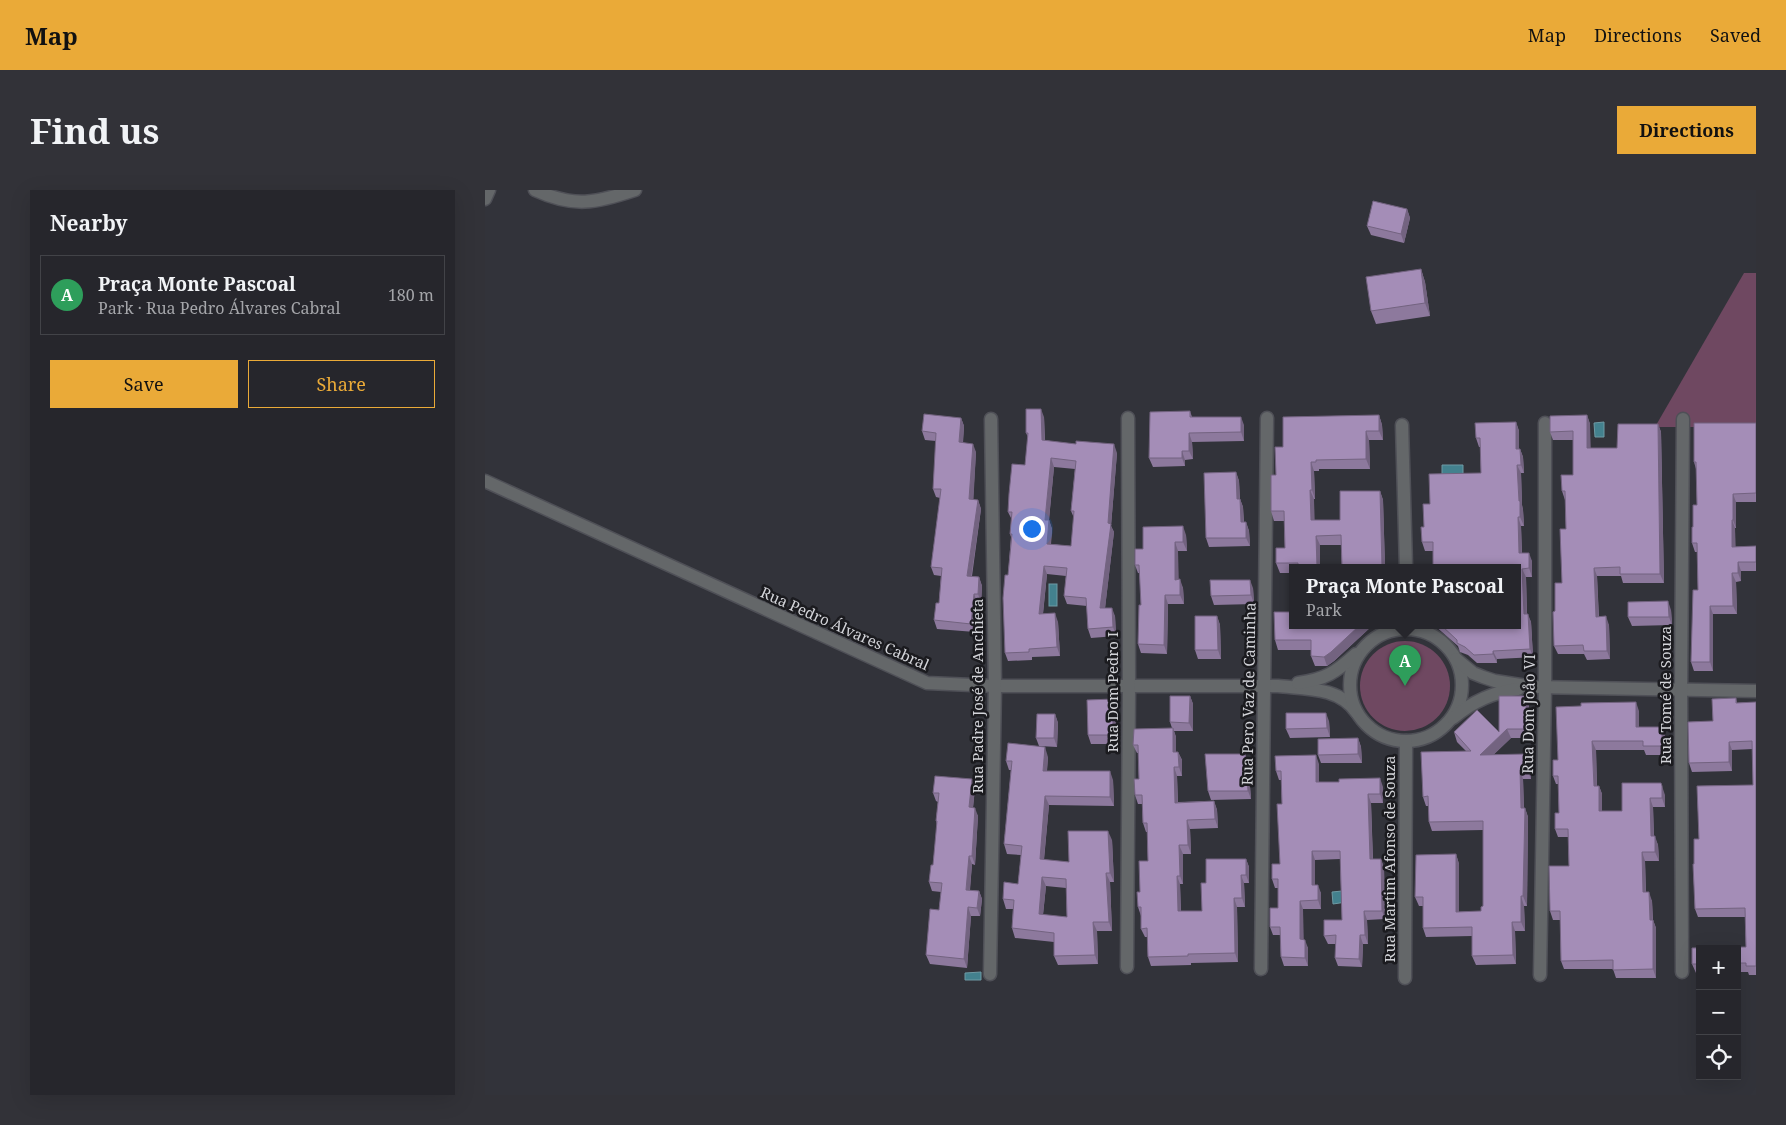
<!DOCTYPE html>
<meta charset="utf-8">
<style>
:root{--surface:#26262c;--page:#323238;--text:#f1f3f6;--muted:#a4a5a9;--line:#424348;--accent:#eaaa38}
body{margin:0;font-family:"Noto Serif",serif;background:var(--page);color:var(--text)}
.controls{position:absolute;right:15px;bottom:15px;display:grid;overflow:hidden;border-radius:0px;box-shadow:0 5px 20px #0002}
.controls button{width:45px;height:45px;display:grid;place-items:center;padding:0;border:0;border-bottom:1px solid var(--line);background:var(--surface);color:var(--text);font:25px sans-serif}
.you{position:absolute;left:546px;top:338px;width:18px;height:18px;margin:-12px;border:4px solid #fff;border-radius:50%;background:#1a73e8;box-shadow:0 0 0 8px #1a73e833}
.badge{display:grid;place-items:center;width:32px;height:32px;border-radius:50%;background:var(--accent);color:#fff;font-size:16px;font-weight:700}
.pin{position:absolute;translate:-50% -41px;filter:drop-shadow(0 1px 2px #0008)}
.pin::after{content:'';position:absolute;top:26px;width:18px;height:15px;background:inherit;clip-path:polygon(0 0,100% 0,50% 100%)}
.popup{position:absolute;left:804px;top:374px;width:232px;height:65px;box-sizing:border-box;display:grid;place-content:center;border-radius:0px;background:var(--surface);filter:drop-shadow(0 1px 4px #0005);font-size:16px;white-space:nowrap;color:var(--muted)}
.popup b{font-size:19px;color:var(--text)}
.popup::after{content:'';position:absolute;left:50%;top:100%;margin-left:-10px;border:10px solid transparent;border-top-color:var(--surface)}
.list{margin:0;padding:0;list-style:none}
h2{display:flex;justify-content:space-between;align-items:center;height:65px;margin:0;padding:0 20px;font-size:21px}
h2 small{font-size:16px;font-weight:400;color:var(--muted)}
.list li{display:grid;grid-template-columns:32px 1fr auto;gap:15px;align-items:center;box-sizing:border-box;height:80px;margin:0 10px 10px;padding:0 10px;border:1px solid var(--line);border-radius:0px}
.list b{display:block;font-size:19px;white-space:nowrap}
.list p{margin:0;font-size:16px;white-space:nowrap;color:var(--muted)}
.list em{font-size:16px;font-style:normal;color:var(--muted)}
.actions{display:flex;gap:10px;padding:15px 20px}
.actions a{flex:1;padding:11px 0;border:1px solid var(--accent);border-radius:0px;text-align:center;font-size:18px;color:var(--accent)}
.actions .main{background:var(--accent);color:#111}
.icon{flex:none;width:28px;height:28px;fill:none;stroke:currentColor;stroke-width:2;stroke-linecap:round;stroke-linejoin:round}
.map{position:relative;flex:none;width:1271px;height:905px;overflow:hidden;border-radius:0px}
header{display:flex;align-items:center;gap:30px;box-sizing:border-box;height:70px;padding:0 25px;background:var(--accent);color:#111}
header strong{font-size:24px}
nav{display:flex;gap:28px;margin-inline-start:auto;font-size:18px}
.intro{display:flex;align-items:center;justify-content:space-between;box-sizing:border-box;height:120px;padding:0 30px}
h1{margin:0;font-size:35px}
.button{padding:12px 22px;border-radius:0px;background:var(--accent);color:#111;font-size:18px;font-weight:700}
main{display:flex;gap:30px;padding:0 30px}
aside{flex:1;background:var(--surface);border-radius:0px;box-shadow:0 5px 20px #0002}
.map>svg:first-child{display:block}
</style>
<header>
<strong>Map</strong>
<nav><a>Map</a><a>Directions</a><a>Saved</a></nav>
</header>
<div class="intro"><h1>Find us</h1><a class="button">Directions</a></div>
<main>
<aside>
<h2>Nearby<small></small></h2>
<ul class="list">
<li><span class="badge" style="background:#2e9e5b">A</span><div><b>Praça Monte Pascoal</b><p>Park · Rua Pedro Álvares Cabral</p></div><em>180 m</em></li>
</ul>
<div class="actions"><a class="main">Save</a><a>Share</a></div>
</aside>
<div class="map">
<svg width="1271" height="905" viewBox="0 0 1271 905">
<rect width="100%" height="100%" fill="#32333a"/>
<g fill="#6f4861">
<polygon points="1259,83 1271,83 1271,237 1170,237"/>
<circle cx="920" cy="496" r="45"/>
</g>
<g fill="#43818e" stroke="#6e9aa4">
<polygon points="1119,232 1119,247 1110,247 1109,233"/>
<polygon points="957,275 978,275 978,285 957,286"/>
<rect x="564" y="394" width="8" height="22"/>
<polygon points="867,700 868,711 848,714 847,702"/>
<polygon points="496,782 496,790 480,790 480,783"/>
</g>
<g fill="none" stroke-linecap="round" stroke-linejoin="round">
<g stroke="#4f5057" stroke-width="15">
<g id="minor">
<path d="M 50,0 C 89,18 111,13 150,0"/>
<polyline points="0,9 4,0"/>
<polyline points="917,235 921,377"/>
<path d="M 0,291 L 442,493 L 510,496 L 793,496 C 821,499 855,497 872,523"/>
<circle cx="921" cy="495" r="56"/>
<polyline points="971,469 988,483 998,487 1010,491 1049,497 1271,501"/>
<path d="M 813,493 C 841,489 850,483 871,464"/>
<path d="M 968,528 C 987,512 1007,502 1033,499"/>
<polyline points="642,777 644,497 643,228"/>
<polyline points="776,779 782,228"/>
<polyline points="1197,782 1196,501 1198,229"/>
<polyline points="505,784 510,496 506,229"/>
<polyline points="1055,785 1060,498 1060,233"/>
<polyline points="920,788 921,551"/>
</g>
</g>
<use href="#minor" stroke="#646769" stroke-width="12"/>
</g>
<g fill="#8d799d" fill-rule="evenodd">
<polygon points="922,19 925,28 919,53 886,45 882,36"/>
<polygon points="936,79 940,92 945,126 891,134 886,121"/>
<polygon points="705,221 707,227 759,235 759,251 707,252 708,269 700,270 700,276 668,277 664,268"/>
<polygon points="894,225 897,235 898,250 884,250 885,279 834,279 834,281 829,281 830,309 829,309 829,330 855,330 895,301 898,310 900,377 857,377 856,355 835,355 835,377 808,377 808,383 795,383 791,373 800,358 799,331 789,331 786,321 791,285 798,257"/>
<polygon points="1102,225 1105,234 1105,258 1132,258 1173,234 1176,242 1179,393 1138,393 1136,386 1112,386 1114,427 1124,435 1125,469 1102,470 1099,464 1073,464 1069,456 1070,421 1077,393 1081,339 1080,310 1077,301 1088,285 1088,250 1068,250 1065,242"/>
<path d="M 559,227 L 560,250 L 632,263 L 626,336 L 629,342 L 620,418 L 630,426 L 631,446 L 606,448 L 603,439 L 602,416 L 582,414 L 579,406 L 581,386 L 562,384 L 558,424 L 573,432 L 575,466 L 547,467 L 547,470 L 523,471 L 520,463 L 523,385 L 526,347 L 525,344 L 527,330 L 523,322 L 540,275 L 543,247 L 541,243 ZM 569,277 L 590,279 L 586,321 L 589,328 L 586,356 L 566,354 L 567,339 L 564,330 Z"/>
<polygon points="476,228 479,236 478,253 491,262 488,310 493,310 496,319 487,386 494,387 497,396 496,413 492,412 490,442 452,439 449,430 454,413 456,386 449,385 446,377 455,308 451,307 448,299 451,251 440,250 437,241"/>
<polygon points="1031,232 1034,241 1034,259 1035,259 1038,267 1039,283 1036,283 1037,315 1038,320 1039,336 1036,336 1037,363 1047,371 1047,387 1041,387 1042,424 1046,432 1048,467 1012,469 1012,473 992,473 983,465 975,462 973,456 949,435 1032,435 948,361 940,361 937,352 939,337 945,314 996,283 995,257 994,257 991,248"/>
<polygon points="1271,233 1271,312 1251,312 1251,338 1250,338 1250,357 1271,356 1271,381 1256,381 1256,391 1251,392 1252,424 1228,424 1228,481 1209,481 1206,472 1213,400 1212,362 1210,362 1207,353 1208,337 1212,315 1211,279 1209,272"/>
<polygon points="751,282 754,291 755,309 758,317 759,332 761,332 764,341 765,356 724,357 721,348"/>
<polygon points="701,345 702,361 693,361 693,389 698,398 699,414 683,414 682,464 656,463 653,454 656,415 655,383 653,383 650,375 658,359"/>
<polygon points="768,398 769,414 729,415 726,406"/>
<polygon points="1186,420 1187,435 1147,436 1143,427"/>
<polygon points="732,426 735,435 736,469 713,469 710,460"/>
<polygon points="888,435 849,471 842,476 830,476 826,466 826,460 793,460 790,450"/>
<polygon points="705,506 708,514 708,541 689,541 691,547 691,562 693,562 697,570 697,586 692,586 693,612 729,611 732,620 733,638 705,639 706,664 698,664 698,694 695,694 696,721 717,721 721,693 761,669 764,677 764,693 759,693 760,717 752,717 753,772 706,773 706,775 666,776 663,767 662,747 660,747 656,739 656,726 653,717 655,702 663,671 662,642 661,642 658,633 657,614 653,614 650,605 654,589 653,563 652,563 648,555 687,538 685,532"/>
<polygon points="1041,506 1044,516 1044,548 1026,548 1008,565 1042,564 1045,573 1046,589 1038,589 1039,618 1040,618 1043,627 1042,716 1039,716 1040,741 1030,741 1031,774 991,775 987,766 987,746 941,747 938,738 938,716 934,716 930,707 971,664 974,674 974,722 996,721 998,716 998,640 947,641 944,632 944,616 941,616 938,607 981,561 972,552 969,542 1014,542"/>
<polygon points="1251,508 1252,513 1271,512 1271,785 1264,785 1263,782 1252,782 1252,759 1215,759 1215,783 1211,783 1207,774 1207,758 1261,757 1260,727 1213,727 1210,719 1208,674 1209,674 1209,649 1214,649 1212,596 1268,595 1268,559 1247,560 1247,581 1207,582 1204,573 1203,532 1228,531 1227,509"/>
<polygon points="628,509 631,518 631,554 606,554 603,545"/>
<polygon points="1154,521 1154,537 1180,546 1180,565 1161,565 1159,560 1111,560 1112,596 1114,596 1117,604 1117,621 1137,621 1137,593 1180,605 1180,617 1168,617 1169,646 1173,655 1174,671 1160,671 1161,702 1167,711 1168,730 1171,738 1171,788 1131,788 1128,779 1079,779 1076,771 1075,730 1068,730 1065,721 1084,676 1083,647 1073,647 1070,639 1074,623 1073,594 1071,594 1068,586 1073,570"/>
<polygon points="570,524 573,533 572,557 554,556 551,548"/>
<polygon points="844,531 845,547 805,548 801,539"/>
<polygon points="873,548 876,557 877,573 836,573 833,565"/>
<polygon points="760,564 763,572 766,609 726,610 723,601"/>
<path d="M 563,567 L 562,581 L 628,590 L 629,616 L 564,615 L 559,670 L 584,672 L 627,650 L 629,692 L 625,692 L 627,741 L 612,741 L 613,774 L 573,775 L 569,766 L 569,752 L 530,748 L 527,738 L 528,719 L 521,719 L 518,709 L 533,694 L 536,665 L 522,664 L 519,654 L 526,580 L 524,580 L 521,571 ZM 561,696 L 581,698 L 582,727 L 558,725 Z"/>
<polygon points="834,574 834,592 898,597 898,613 886,613 888,669 896,669 899,678 900,729 882,730 883,754 878,754 877,777 853,776 850,768 851,754 843,754 839,746 857,730 855,669 830,670 830,695 836,703 836,719 818,719 818,750 823,758 823,776 799,776 796,767 795,745 788,745 785,737 793,718 793,698 790,698 787,689 795,674 797,614 796,590 794,590 791,581"/>
<polygon points="490,598 488,618 493,626 490,675 487,674 485,700 494,701 497,709 495,726 486,726 482,778 445,774 441,765 454,720 456,702 447,701 444,692 448,675 452,634 451,631 453,612 451,611 448,603"/>
</g>
<g fill="#736380">
<polygon points="922,19 925,28 919,53 916,44"/>
<polygon points="936,79 940,92 945,126 940,113"/>
<polygon points="556,219 559,227 560,259 557,250"/>
<polygon points="894,225 897,235 898,250 894,241"/>
<polygon points="1102,225 1105,234 1106,267 1102,258"/>
<polygon points="756,227 759,235 759,251 756,242"/>
<polygon points="476,228 479,236 477,261 474,252"/>
<polygon points="1031,232 1034,241 1034,267 1031,259"/>
<polygon points="1173,234 1176,242 1179,393 1175,384"/>
<polygon points="881,241 884,250 885,279 881,269"/>
<polygon points="704,243 707,252 708,269 704,261"/>
<polygon points="488,254 491,262 488,318 484,309"/>
<polygon points="629,254 632,263 626,336 629,342 619,427 615,418"/>
<polygon points="1035,259 1038,267 1039,283 1036,275"/>
<polygon points="697,261 700,270 700,276 697,268"/>
<polygon points="566,268 569,277 563,339 560,330"/>
<polygon points="826,272 829,281 830,309 827,300"/>
<polygon points="1032,275 1036,283 1037,315 1038,320 1039,336 1035,327 1034,311"/>
<polygon points="751,282 754,291 755,317 752,309"/>
<polygon points="825,300 829,309 830,340 826,330"/>
<polygon points="895,301 898,310 900,377 897,377"/>
<polygon points="1248,304 1251,312 1251,338 1248,330"/>
<polygon points="755,309 758,317 759,341 756,332"/>
<polygon points="493,310 496,319 485,395 482,386"/>
<polygon points="1033,327 1036,336 1037,372 1034,363"/>
<polygon points="564,330 567,339 565,362 562,354"/>
<polygon points="1247,330 1250,338 1251,365 1247,357"/>
<polygon points="761,332 764,341 765,356 761,348"/>
<polygon points="698,336 701,345 702,361 698,352"/>
<polygon points="831,346 835,355 835,377 832,377"/>
<polygon points="690,352 693,361 694,398 690,390"/>
<polygon points="1044,363 1047,371 1047,387 1044,378"/>
<polygon points="1253,372 1256,381 1256,391 1253,383"/>
<polygon points="559,376 562,384 557,432 554,424"/>
<polygon points="1109,378 1112,386 1114,435 1111,427"/>
<polygon points="1037,379 1041,387 1042,433 1039,424"/>
<polygon points="1247,383 1251,392 1252,424 1248,416"/>
<polygon points="494,387 497,396 496,413 493,404"/>
<polygon points="695,389 698,398 699,414 695,405"/>
<polygon points="765,390 768,398 769,414 766,405"/>
<polygon points="489,404 492,412 490,442 486,434"/>
<polygon points="680,405 683,414 682,464 679,455"/>
<polygon points="1183,411 1186,420 1187,435 1184,427"/>
<polygon points="1225,416 1228,424 1228,481 1225,472"/>
<polygon points="627,418 630,426 631,446 628,437"/>
<polygon points="570,423 573,432 575,466 572,457"/>
<polygon points="1043,424 1046,432 1048,467 1045,459"/>
<polygon points="732,426 735,435 736,469 733,460"/>
<polygon points="1121,426 1124,435 1125,469 1122,461"/>
<polygon points="875,435 888,435 849,471 842,476 839,467"/>
<polygon points="1008,461 1012,469 1012,473 1008,464"/>
<polygon points="705,506 708,514 708,541 704,533"/>
<polygon points="1041,506 1044,516 1044,548 1041,539"/>
<polygon points="628,509 631,518 631,554 628,545"/>
<polygon points="1151,512 1154,521 1154,545 1151,537"/>
<polygon points="841,523 844,531 845,547 842,538"/>
<polygon points="570,524 573,533 572,557 569,548"/>
<polygon points="1177,537 1180,546 1180,565 1177,556"/>
<polygon points="688,538 691,547 691,570 688,562"/>
<polygon points="1022,539 1026,548 999,574 995,565"/>
<polygon points="873,548 876,557 877,573 873,564"/>
<polygon points="1107,551 1111,560 1112,605 1109,596"/>
<polygon points="1244,552 1247,560 1247,581 1244,572"/>
<polygon points="560,557 563,567 561,590 558,581"/>
<polygon points="693,562 697,570 697,586 694,577"/>
<polygon points="760,564 763,572 766,609 763,601"/>
<polygon points="1042,564 1045,573 1046,589 1042,580"/>
<polygon points="831,565 834,574 834,601 831,592"/>
<polygon points="689,577 692,586 693,621 690,613"/>
<polygon points="1035,580 1038,589 1039,627 1036,618"/>
<polygon points="625,581 628,590 629,616 625,607"/>
<polygon points="895,588 898,597 898,613 895,604"/>
<polygon points="487,589 490,598 487,626 484,617"/>
<polygon points="1114,596 1117,604 1117,630 1114,621"/>
<polygon points="1177,596 1180,605 1180,617 1177,608"/>
<polygon points="883,604 886,613 888,678 885,669"/>
<polygon points="560,606 564,615 558,678 555,669"/>
<polygon points="1165,608 1168,617 1169,655 1166,646"/>
<polygon points="729,611 732,620 733,638 730,629"/>
<polygon points="490,618 493,626 490,675 487,666"/>
<polygon points="1040,618 1043,627 1042,716 1038,706"/>
<polygon points="702,630 705,639 706,664 703,655"/>
<polygon points="623,641 627,650 629,692 625,683"/>
<polygon points="1170,646 1173,655 1174,671 1170,662"/>
<polygon points="694,655 698,664 698,694 695,686"/>
<polygon points="827,661 830,670 830,704 827,695"/>
<polygon points="1157,662 1160,671 1161,711 1158,702"/>
<polygon points="971,664 974,674 974,731 971,722"/>
<polygon points="484,666 487,674 484,708 481,700"/>
<polygon points="761,669 764,677 764,693 761,685"/>
<polygon points="896,669 899,678 900,729 897,721"/>
<polygon points="621,683 625,692 627,741 624,732"/>
<polygon points="756,685 759,693 760,717 757,708"/>
<polygon points="692,686 695,694 696,730 693,721"/>
<polygon points="557,687 561,696 557,733 554,724"/>
<polygon points="833,695 836,703 836,719 833,710"/>
<polygon points="494,701 497,709 495,726 492,718"/>
<polygon points="1164,702 1167,711 1168,738 1165,730"/>
<polygon points="1036,706 1039,716 1040,741 1036,732"/>
<polygon points="749,708 752,717 753,772 750,763"/>
<polygon points="815,711 818,719 819,758 815,749"/>
<polygon points="483,717 486,726 482,778 479,769"/>
<polygon points="879,721 882,730 883,754 880,745"/>
<polygon points="1168,730 1171,738 1171,788 1168,779"/>
<polygon points="608,732 612,741 613,774 610,765"/>
<polygon points="1027,732 1030,741 1031,774 1028,765"/>
<polygon points="875,745 878,754 877,777 874,769"/>
<polygon points="820,750 823,758 823,776 820,768"/>
</g>
<g fill="#a48db7" stroke="#736380" fill-rule="evenodd">
<polygon points="888,11 922,19 916,44 882,36"/>
<polygon points="936,79 940,113 886,121 881,87"/>
<path d="M 541,219 L 556,219 L 557,250 L 591,254 L 591,251 L 629,254 L 623,333 L 626,334 L 615,418 L 627,418 L 628,437 L 603,439 L 601,408 L 579,406 L 582,378 L 559,376 L 554,424 L 570,423 L 572,457 L 544,459 L 544,462 L 520,463 L 518,408 L 520,385 L 523,385 L 527,344 L 525,344 L 527,322 L 523,322 L 524,304 L 527,274 L 540,275 L 543,243 L 541,243 ZM 566,268 L 591,271 L 586,321 L 589,321 L 586,356 L 562,354 L 564,330 L 560,330 Z"/>
<polygon points="705,221 705,227 756,227 756,242 704,243 704,261 697,261 697,268 664,268 665,222"/>
<polygon points="439,224 476,228 474,252 488,254 484,309 493,310 482,386 494,387 493,404 489,404 486,434 449,430 451,413 454,413 457,378 446,377 456,299 448,299 451,243 437,241"/>
<polygon points="894,225 894,241 881,241 881,269 831,270 831,272 826,272 827,300 825,300 826,330 855,330 855,301 895,301 897,377 857,377 856,345 831,346 832,377 813,377 813,373 791,373 791,358 800,358 799,321 786,321 786,285 791,285 790,257 798,257 798,227"/>
<polygon points="1102,225 1102,258 1132,258 1133,234 1173,234 1175,384 1135,384 1135,377 1109,378 1111,427 1121,426 1122,461 1099,461 1098,455 1069,456 1068,422 1070,421 1070,393 1077,393 1075,339 1081,339 1080,301 1077,301 1076,285 1088,285 1088,241 1065,242 1065,226"/>
<polygon points="1031,232 1031,259 1035,259 1036,275 1032,275 1034,311 1035,311 1035,327 1033,327 1034,363 1044,363 1044,378 1037,379 1039,424 1043,424 1045,459 1008,461 1008,464 989,465 980,457 972,453 972,450 956,435 1032,435 1032,377 948,377 948,352 937,352 936,337 939,337 938,314 945,314 944,284 996,283 995,248 991,248 990,233"/>
<polygon points="1209,233 1271,233 1271,303 1248,304 1248,330 1247,330 1247,357 1271,356 1271,372 1253,372 1253,383 1247,383 1248,416 1225,416 1225,472 1206,472 1208,400 1213,400 1212,353 1207,353 1207,337 1208,337 1208,315 1212,315 1211,272 1209,272"/>
<polygon points="751,282 752,309 755,309 756,332 761,332 761,348 721,348 719,283"/>
<polygon points="698,336 698,352 690,352 690,390 695,389 695,405 680,405 679,455 653,454 654,415 656,415 654,375 650,375 650,359 658,359 658,337"/>
<polygon points="725,390 765,390 766,405 726,406"/>
<polygon points="1183,411 1184,427 1143,427 1143,412"/>
<polygon points="789,422 808,422 808,435 875,435 846,462 839,467 826,466 826,450 790,450"/>
<polygon points="710,426 732,426 733,460 710,460"/>
<polygon points="685,506 705,506 704,533 685,532"/>
<polygon points="1014,506 1041,506 1041,539 1022,539 995,565 1042,564 1042,580 1035,580 1036,618 1040,618 1038,706 1036,706 1036,732 1027,732 1028,765 987,766 987,737 938,738 938,707 930,707 931,665 971,664 971,722 996,721 996,717 998,716 998,631 944,632 943,606 938,607 936,562 986,561 969,542 992,520 1014,542"/>
<polygon points="1251,508 1251,513 1271,512 1271,776 1261,776 1261,773 1252,773 1252,759 1215,759 1215,774 1207,774 1207,758 1261,757 1260,718 1210,719 1208,674 1209,674 1209,649 1214,649 1212,596 1268,595 1267,551 1244,552 1244,572 1204,573 1203,532 1228,531 1227,509"/>
<polygon points="628,509 628,545 603,545 602,510"/>
<polygon points="1151,512 1151,537 1177,537 1177,556 1158,556 1158,551 1107,551 1109,596 1114,596 1114,621 1137,621 1137,593 1176,593 1177,596 1177,608 1165,608 1166,646 1170,646 1170,662 1157,662 1158,702 1164,702 1165,730 1168,730 1168,779 1128,780 1128,770 1076,771 1075,721 1065,721 1064,676 1084,676 1083,639 1070,639 1070,623 1074,623 1073,586 1068,586 1068,570 1073,570 1071,517 1096,516 1096,513"/>
<polygon points="801,523 841,523 842,538 801,539"/>
<polygon points="552,524 570,524 569,548 551,548"/>
<polygon points="688,538 688,562 693,562 694,577 689,577 690,613 729,611 730,629 702,630 703,655 694,655 695,686 692,686 693,721 717,721 716,693 721,693 721,669 761,669 761,685 756,685 757,708 749,708 750,763 703,764 703,766 663,767 662,738 656,739 656,717 653,717 652,702 655,702 654,671 663,671 662,633 658,633 657,605 650,605 649,589 654,589 653,555 648,555 649,539"/>
<polygon points="873,548 873,564 833,565 833,549"/>
<path d="M 523,553 L 560,557 L 558,581 L 625,581 L 625,607 L 560,606 L 555,669 L 584,672 L 583,641 L 623,641 L 625,683 L 621,683 L 624,732 L 608,732 L 610,765 L 569,766 L 569,743 L 527,738 L 529,710 L 518,709 L 519,692 L 533,694 L 537,656 L 519,654 L 527,571 L 521,571 ZM 557,687 L 581,689 L 582,727 L 554,724 Z"/>
<polygon points="720,564 760,564 763,601 723,601"/>
<polygon points="831,565 831,592 854,592 854,589 895,588 895,604 883,604 885,669 896,669 897,721 879,721 880,745 875,745 874,769 850,768 851,745 839,746 839,730 857,730 855,661 827,661 827,695 833,695 833,710 815,711 815,749 820,750 820,768 796,767 795,737 785,737 785,718 793,718 793,689 787,689 787,674 795,674 792,614 797,614 796,581 791,581 790,566"/>
<polygon points="450,586 487,589 484,617 490,618 487,666 484,666 481,700 494,701 492,718 483,717 479,769 441,765 445,719 454,720 457,693 444,692 446,675 448,675 452,631 451,631 454,603 448,603"/>
</g>
<g text-anchor="middle" dominant-baseline="central" stroke-width="5" stroke-linejoin="round" paint-order="stroke">
<g font-size="15" fill="#d3d4d9" stroke="#1b1b1f">
<text transform="translate(360 438) rotate(24)">Rua Pedro Álvares Cabral</text>
<text transform="translate(627 502) rotate(-90)">Rua Dom Pedro I</text>
<text transform="translate(763 504) rotate(-89)">Rua Pero Vaz de Caminha</text>
<text transform="translate(1180 505) rotate(-90)">Rua Tomé de Souza</text>
<text transform="translate(492 506) rotate(-90)">Rua Padre José de Anchieta</text>
<text transform="translate(1043 524) rotate(-89)">Rua Dom Joåo VI</text>
<text transform="translate(904 669) rotate(-90)">Rua Martim Afonso de Souza</text>
</g>
</g>
</svg>
<div class="controls">
<button>+</button>
<button>−</button>
<button><svg class="icon" aria-label="locate" viewBox="0 0 24 24"><circle cx="12" cy="12" r="6"/><path d="M12 2v4M12 18v4M2 12h4M18 12h4"/></svg></button>
</div>
<div class="you"></div>
<div class="pin badge" style="left:920px;top:496px;background:#2e9e5b">A</div>
<div class="popup"><b>Praça Monte Pascoal</b>Park</div>
</div>
</main>
